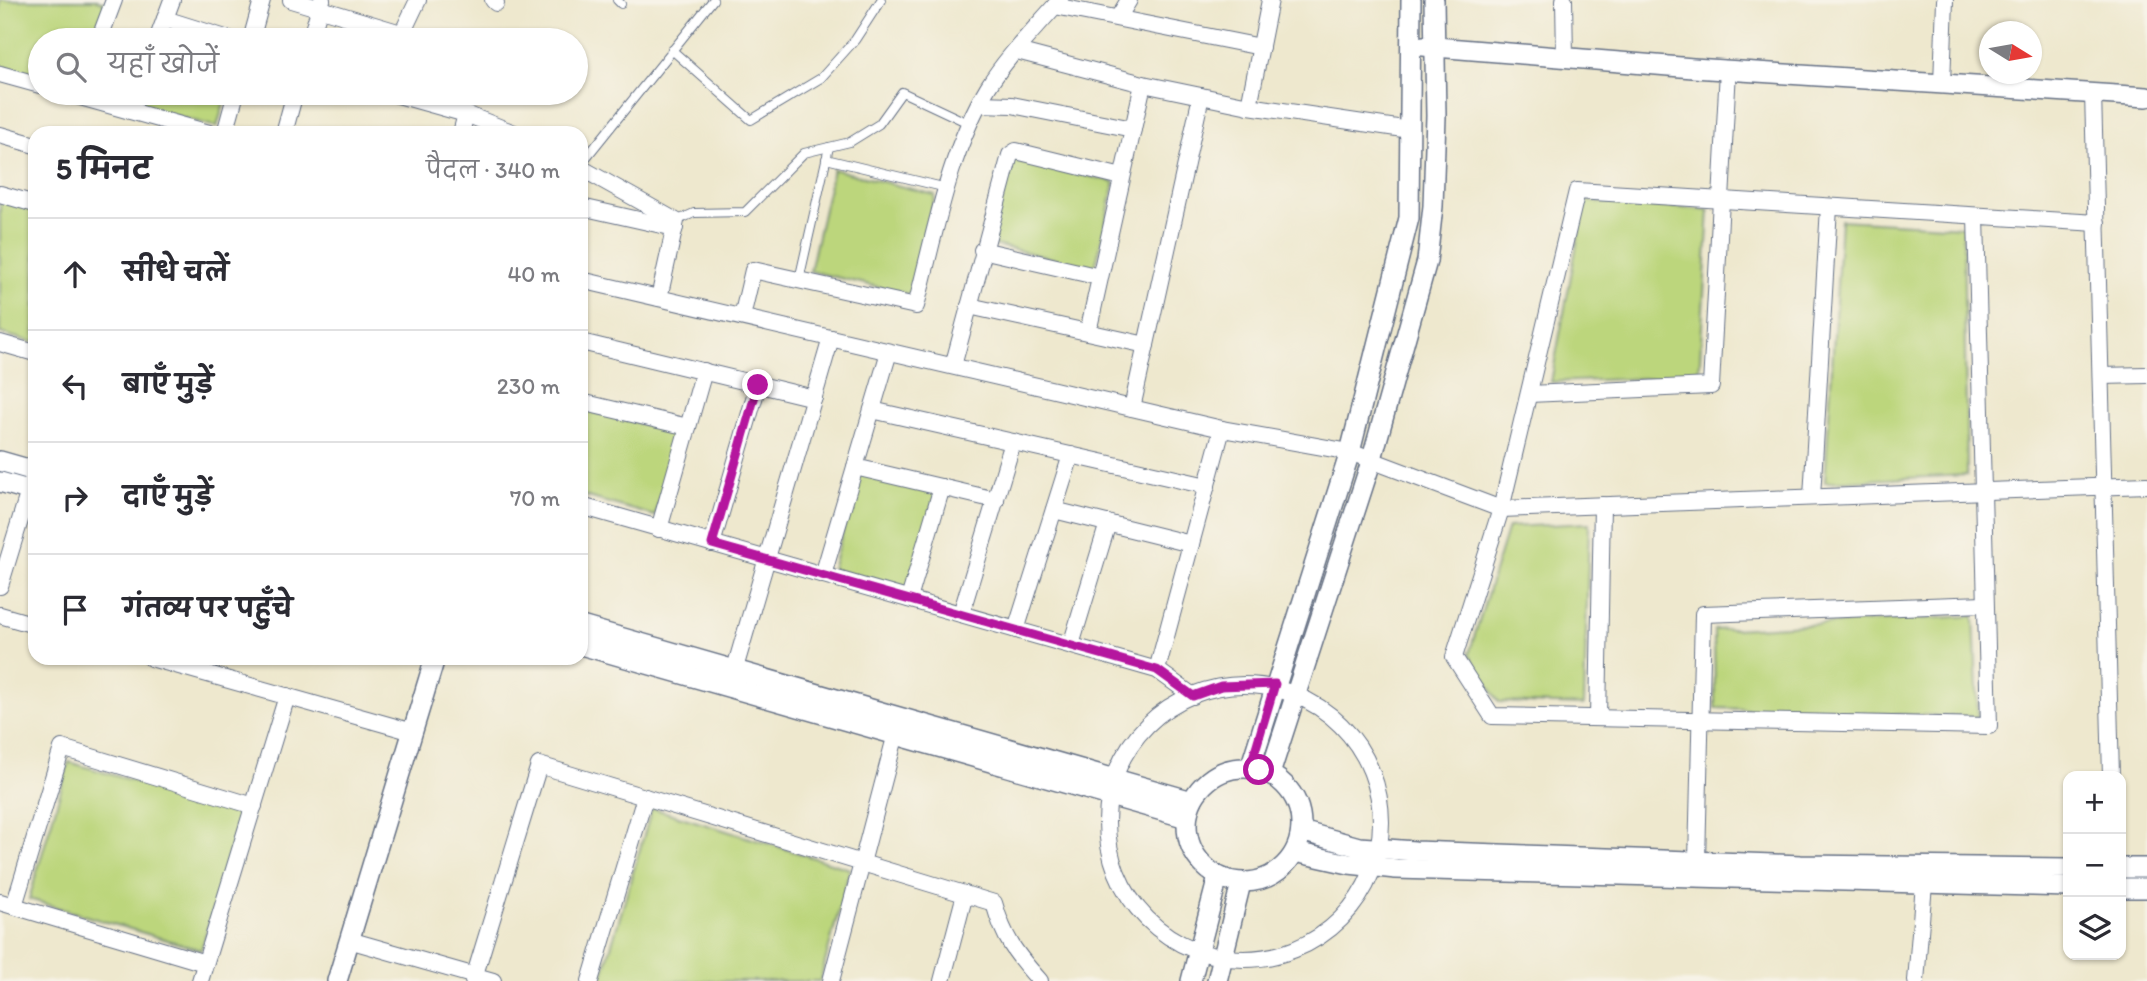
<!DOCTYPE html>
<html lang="hi">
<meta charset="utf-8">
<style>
:root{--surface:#fff;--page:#f2f2f3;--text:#2b2b33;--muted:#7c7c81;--line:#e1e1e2}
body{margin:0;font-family:Itim,"Playpen Sans Deva",sans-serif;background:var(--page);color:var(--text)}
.controls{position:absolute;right:21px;bottom:21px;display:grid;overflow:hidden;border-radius:14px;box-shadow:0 2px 5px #0004}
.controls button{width:63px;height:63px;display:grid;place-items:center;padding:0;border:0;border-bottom:2px solid var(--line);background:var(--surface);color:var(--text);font:35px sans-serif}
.compass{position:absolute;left:1979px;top:21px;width:63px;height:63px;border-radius:50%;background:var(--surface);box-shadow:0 2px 5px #0004;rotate:101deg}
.stop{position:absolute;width:21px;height:21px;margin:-16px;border:5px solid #b5179e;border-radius:50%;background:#fff}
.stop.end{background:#b5179e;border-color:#fff;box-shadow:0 2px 7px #0008}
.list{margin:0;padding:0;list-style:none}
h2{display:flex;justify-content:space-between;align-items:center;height:91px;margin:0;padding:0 28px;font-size:30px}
h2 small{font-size:23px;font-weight:400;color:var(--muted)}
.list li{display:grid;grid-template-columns:46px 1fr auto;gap:21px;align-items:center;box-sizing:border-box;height:112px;padding:0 28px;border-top:2px solid var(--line)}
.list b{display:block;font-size:26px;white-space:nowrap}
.list em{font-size:23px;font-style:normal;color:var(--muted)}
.icon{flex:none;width:38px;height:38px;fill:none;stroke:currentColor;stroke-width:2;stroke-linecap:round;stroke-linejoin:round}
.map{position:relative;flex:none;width:2147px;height:981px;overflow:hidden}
.search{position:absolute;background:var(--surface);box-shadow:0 2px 5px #0004;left:28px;top:28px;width:560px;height:77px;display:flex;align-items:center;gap:18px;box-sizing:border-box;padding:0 24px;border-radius:38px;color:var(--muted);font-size:26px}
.panel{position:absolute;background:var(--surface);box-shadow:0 2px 5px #0004;left:28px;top:126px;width:560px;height:539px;border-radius:21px}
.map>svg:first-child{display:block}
</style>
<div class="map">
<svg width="2147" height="981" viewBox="0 0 2147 981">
<rect width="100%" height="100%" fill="#f7f3e8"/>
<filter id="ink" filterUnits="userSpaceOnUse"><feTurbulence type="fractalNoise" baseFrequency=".0143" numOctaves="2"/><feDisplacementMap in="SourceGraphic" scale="14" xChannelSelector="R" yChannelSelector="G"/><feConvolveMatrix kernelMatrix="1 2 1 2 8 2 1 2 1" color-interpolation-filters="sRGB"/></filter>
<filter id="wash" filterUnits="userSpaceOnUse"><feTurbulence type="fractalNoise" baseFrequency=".00686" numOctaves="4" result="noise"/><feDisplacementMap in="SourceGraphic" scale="28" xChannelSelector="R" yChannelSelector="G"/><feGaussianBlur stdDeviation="1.57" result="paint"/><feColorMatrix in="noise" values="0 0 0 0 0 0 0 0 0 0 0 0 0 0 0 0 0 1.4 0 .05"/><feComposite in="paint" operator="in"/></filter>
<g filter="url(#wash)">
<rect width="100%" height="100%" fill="#eee8ce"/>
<g fill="#bcd67c" stroke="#6c826d" stroke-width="2">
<polygon points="0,0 97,0 106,3 93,40 40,40 40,77 0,66"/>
<polygon points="144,93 227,93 217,127 139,106"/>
<polygon points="1013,160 1115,182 1095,268 990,244"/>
<polygon points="833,169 935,195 912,295 810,271"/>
<polygon points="0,200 35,210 35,343 0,333"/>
<polygon points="1585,201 1709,210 1699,376 1551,382"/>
<polygon points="1841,220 1963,227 1967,475 1825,482"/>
<polygon points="581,409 678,433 655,516 581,495"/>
<polygon points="860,472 937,491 907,590 832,569"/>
<polygon points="1589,523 1584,705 1499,702 1469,654 1508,527"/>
<polygon points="1974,616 1978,717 1715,708 1714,630"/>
<polygon points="69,762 241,813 201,950 29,899"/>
<polygon points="652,808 850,869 820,981 601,981"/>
</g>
</g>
<g filter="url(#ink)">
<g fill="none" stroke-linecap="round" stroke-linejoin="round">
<g stroke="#657085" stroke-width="10">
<g id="service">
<polyline points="617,0 621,4"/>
<polyline points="672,50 751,120 821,78 855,40 881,0"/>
<polyline points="826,159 947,188"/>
<polyline points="581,164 713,0"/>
<polyline points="676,221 694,213 745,212 804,153 850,142 879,124 902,92 968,123"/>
<polyline points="799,280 829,147"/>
</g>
</g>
<g stroke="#657085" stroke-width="18">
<g id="minor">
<polyline points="291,0 401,33"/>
<polyline points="493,0 496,3"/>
<polyline points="1564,0 1565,58"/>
<polyline points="1055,6 1261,47"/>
<polyline points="1118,18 1129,0"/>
<polyline points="165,19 232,40"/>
<polyline points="99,40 114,0"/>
<polyline points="157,40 172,0"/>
<polyline points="251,40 262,0"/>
<polyline points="310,40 322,0"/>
<polyline points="399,40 418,0"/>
<polyline points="1017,51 1143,84 1249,106 1410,130"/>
<polyline points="0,74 40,85"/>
<polyline points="1942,84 1945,0"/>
<polyline points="66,93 209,133"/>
<polyline points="391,93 466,114 514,133"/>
<polyline points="2093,93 2111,776"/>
<polyline points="980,104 1012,105 1133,129"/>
<polyline points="1249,106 1270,0"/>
<polyline points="131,111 138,93"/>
<polyline points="225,133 236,93"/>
<polyline points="284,133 295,93"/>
<polyline points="461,133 466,114"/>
<polyline points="0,135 35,145"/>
<polyline points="581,168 676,221 659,298"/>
<polyline points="0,194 35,204"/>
<polyline points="581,207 675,228"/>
<polyline points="1976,216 1989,726 1492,716 1454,657 1501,509 1577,191 2097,223"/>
<polyline points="982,250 1100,277"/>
<polyline points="581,280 1222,429 1350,452 1501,509 2147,485"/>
<polyline points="969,306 1146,345"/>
<path d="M 742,317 L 753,270 L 916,306 C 935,233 949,152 988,87 C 1007,56 1036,28 1060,0"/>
<polyline points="1088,332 1143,84"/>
<polyline points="581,342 814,398"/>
<polyline points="0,343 35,353"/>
<polyline points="953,366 1010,155 1016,151 1122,177"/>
<polyline points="2101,376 2147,375"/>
<polyline points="1529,394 1711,386 1728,70"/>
<polyline points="581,402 688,427"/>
<polyline points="1132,408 1201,96"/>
<polyline points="872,410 1207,486"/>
<polyline points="855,467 996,500"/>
<polyline points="1812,497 1829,207"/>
<polyline points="581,506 1157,670 1193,696"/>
<polyline points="1054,510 1191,544"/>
<polyline points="659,529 704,371"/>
<polyline points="712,544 758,385"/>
<polyline points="823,575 889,352"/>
<polyline points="0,586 35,471"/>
<polyline points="909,599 942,487"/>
<polyline points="961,614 1013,442"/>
<polyline points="0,615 35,625"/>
<polyline points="1016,630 1071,455"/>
<polyline points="1071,645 1108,523"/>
<polyline points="151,658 413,732"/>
<polyline points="1157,670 1222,429"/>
<polyline points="731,682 831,338"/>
<circle cx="1244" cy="822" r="137"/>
<polyline points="1598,718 1602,505"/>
<polyline points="1697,861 1703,614 1985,604"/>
<polyline points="0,902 205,963"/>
<polyline points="14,906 62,748 254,806"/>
<polyline points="349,940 493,981"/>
<polyline points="200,981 287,696"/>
<path d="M 473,981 L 539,765 L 994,903 C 1004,939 1016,954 1040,981"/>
<polyline points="590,981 645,797"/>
<polyline points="831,981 898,726"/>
<polyline points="942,981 965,894"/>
<polyline points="1916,981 1925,872"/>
</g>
</g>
<g stroke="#657085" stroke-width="22">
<g id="tertiary">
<polyline points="1423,46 1693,68 2147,97"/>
<polyline points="0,461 35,471"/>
<polyline points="0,482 35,492"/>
<polyline points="581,626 1192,801"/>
<polyline points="581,645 1187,818"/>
<circle cx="1244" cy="825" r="57"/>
<polyline points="1250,768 1350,452 1409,218 1411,0"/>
<polyline points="1270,774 1371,462 1427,261 1433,206 1436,116 1434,0"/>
<polyline points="1301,831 1359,847 1415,851 1801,865 2068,868"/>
<polyline points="1295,852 1349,864 1396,869 2068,887"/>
<polyline points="2121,868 2147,868"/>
<polyline points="2121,888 2147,888"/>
<polyline points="337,981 435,658"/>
<polyline points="1191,981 1218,877"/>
<polyline points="1217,981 1241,883"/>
</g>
</g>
<use href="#service" stroke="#fff" stroke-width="8"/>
<use href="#minor" stroke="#fff" stroke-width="16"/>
<use href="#tertiary" stroke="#fff" stroke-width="19"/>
</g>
</g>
<g fill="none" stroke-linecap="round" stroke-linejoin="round" filter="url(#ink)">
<polyline stroke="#b5179e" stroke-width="9" points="758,385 712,544 1157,670 1193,696 1221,686 1275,684 1250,768 1259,770"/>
</g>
</svg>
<div class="controls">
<button>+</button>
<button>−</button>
<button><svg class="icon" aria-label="layers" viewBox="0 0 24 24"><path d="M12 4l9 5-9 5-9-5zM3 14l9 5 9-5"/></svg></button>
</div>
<svg class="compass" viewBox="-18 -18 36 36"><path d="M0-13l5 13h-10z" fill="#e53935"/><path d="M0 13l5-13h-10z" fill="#7c7c81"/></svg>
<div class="stop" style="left:1259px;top:770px"></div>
<div class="stop end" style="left:758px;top:385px"></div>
<div class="search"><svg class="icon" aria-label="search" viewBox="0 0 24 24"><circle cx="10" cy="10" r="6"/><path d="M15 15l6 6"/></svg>यहाँ खोजें</div>
<section class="panel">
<h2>5 मिनट<small>पैदल · 340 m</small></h2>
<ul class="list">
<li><svg class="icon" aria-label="ahead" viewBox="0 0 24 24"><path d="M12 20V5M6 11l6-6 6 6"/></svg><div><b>सीधे चलें</b></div><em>40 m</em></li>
<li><svg class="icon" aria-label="left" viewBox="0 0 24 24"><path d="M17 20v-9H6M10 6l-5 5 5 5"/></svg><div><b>बाएँ मुड़ें</b></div><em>230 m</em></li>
<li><svg class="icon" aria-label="right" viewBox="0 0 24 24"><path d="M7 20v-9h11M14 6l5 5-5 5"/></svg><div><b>दाएँ मुड़ें</b></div><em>70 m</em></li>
<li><svg class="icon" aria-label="arrive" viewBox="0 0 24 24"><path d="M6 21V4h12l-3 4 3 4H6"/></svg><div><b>गंतव्य पर पहुँचे</b></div></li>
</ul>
</section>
</div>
